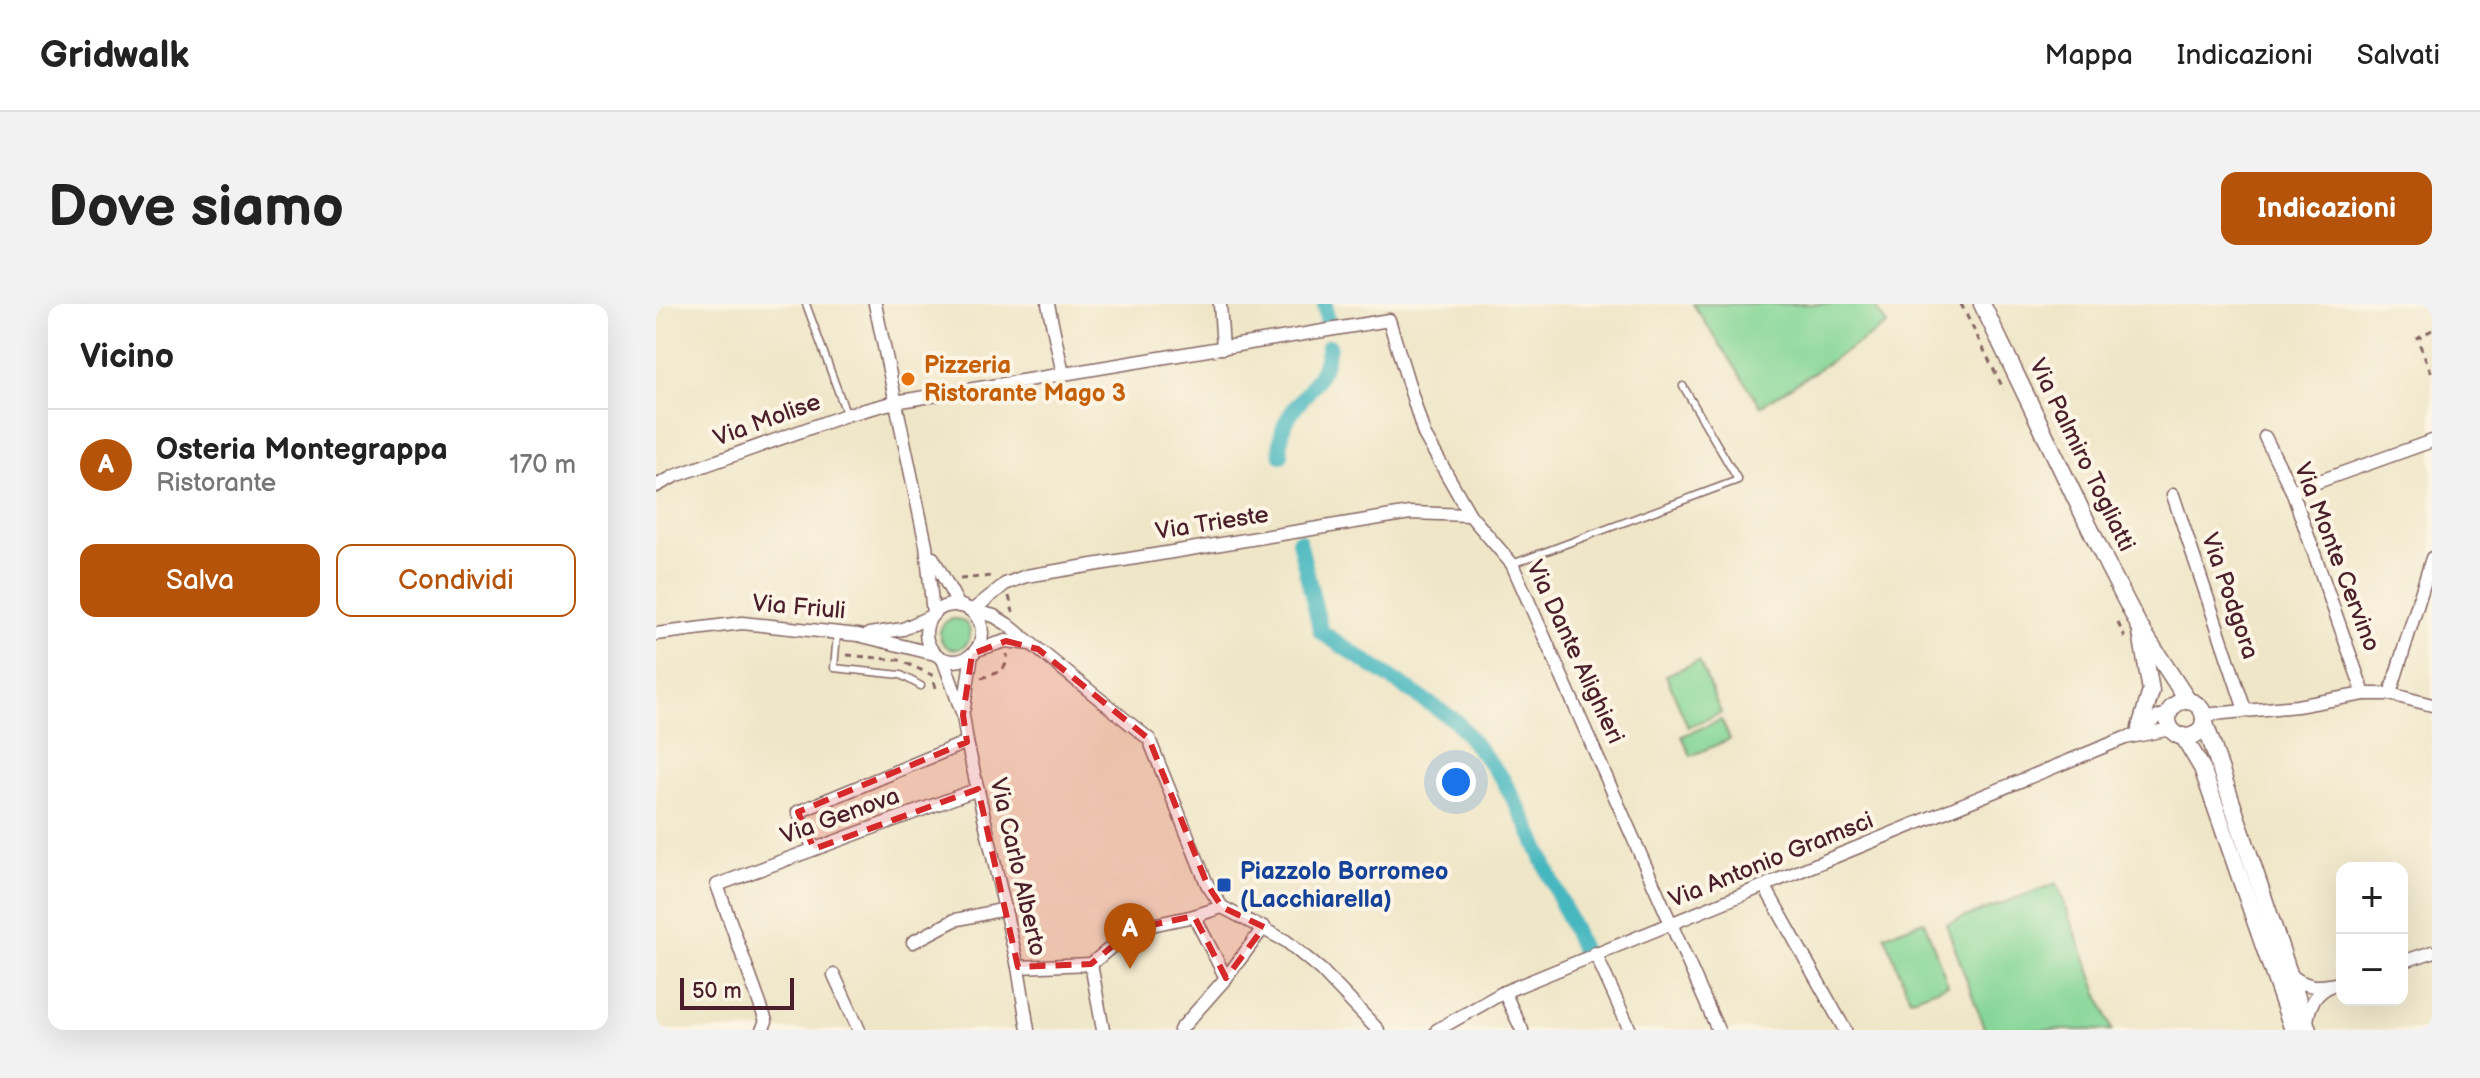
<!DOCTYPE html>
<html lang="it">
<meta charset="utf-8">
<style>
:root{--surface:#fff;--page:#f2f2f2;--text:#222;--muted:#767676;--line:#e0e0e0;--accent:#b45309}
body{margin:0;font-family:"Balsamiq Sans",sans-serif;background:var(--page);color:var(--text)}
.controls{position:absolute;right:24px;bottom:24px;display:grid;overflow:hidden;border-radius:16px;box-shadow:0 8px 32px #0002}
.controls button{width:72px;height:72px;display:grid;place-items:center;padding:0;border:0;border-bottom:2px solid var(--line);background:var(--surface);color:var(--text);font:40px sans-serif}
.scale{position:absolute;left:24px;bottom:20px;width:114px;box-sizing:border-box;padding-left:8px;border:4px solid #4a1f2b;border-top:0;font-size:22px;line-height:28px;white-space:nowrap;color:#4a1f2b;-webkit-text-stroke:6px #fcf5e5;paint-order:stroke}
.you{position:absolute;left:800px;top:478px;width:28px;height:28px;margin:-20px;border:6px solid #fff;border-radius:50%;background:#1a73e8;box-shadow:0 0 0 12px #1a73e833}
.badge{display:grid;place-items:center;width:52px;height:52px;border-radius:50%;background:var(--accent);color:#fff;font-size:26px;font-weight:700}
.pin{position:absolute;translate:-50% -66px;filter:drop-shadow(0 2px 4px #0008)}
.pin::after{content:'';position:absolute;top:42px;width:28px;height:24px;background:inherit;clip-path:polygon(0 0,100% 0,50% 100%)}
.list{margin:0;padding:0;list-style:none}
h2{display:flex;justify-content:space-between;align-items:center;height:104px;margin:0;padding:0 32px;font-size:34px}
h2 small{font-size:26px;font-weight:400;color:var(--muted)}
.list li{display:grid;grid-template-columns:52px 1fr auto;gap:24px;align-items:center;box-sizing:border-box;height:112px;padding:0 32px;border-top:2px solid var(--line)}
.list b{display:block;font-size:30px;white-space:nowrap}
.list p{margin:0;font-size:26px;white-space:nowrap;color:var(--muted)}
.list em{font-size:26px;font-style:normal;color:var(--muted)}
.actions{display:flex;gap:16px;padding:24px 32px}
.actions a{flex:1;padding:18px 0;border:2px solid var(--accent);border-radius:16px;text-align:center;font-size:28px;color:var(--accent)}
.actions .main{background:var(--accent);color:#fff}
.map{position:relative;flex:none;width:1776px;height:726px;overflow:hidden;border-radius:16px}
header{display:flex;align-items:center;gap:48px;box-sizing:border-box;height:112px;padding:0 40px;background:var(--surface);border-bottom:2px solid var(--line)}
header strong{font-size:38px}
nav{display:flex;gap:44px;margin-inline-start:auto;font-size:28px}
.intro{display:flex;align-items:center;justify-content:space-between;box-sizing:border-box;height:192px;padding:0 48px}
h1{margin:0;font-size:56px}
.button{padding:20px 36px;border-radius:16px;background:var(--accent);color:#fff;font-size:28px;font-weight:700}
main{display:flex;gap:48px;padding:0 48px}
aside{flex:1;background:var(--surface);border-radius:16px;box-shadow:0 8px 32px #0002}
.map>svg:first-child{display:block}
</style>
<header>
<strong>Gridwalk</strong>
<nav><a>Mappa</a><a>Indicazioni</a><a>Salvati</a></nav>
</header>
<div class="intro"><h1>Dove siamo</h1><a class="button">Indicazioni</a></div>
<main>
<aside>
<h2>Vicino<small></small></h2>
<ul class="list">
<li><span class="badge">A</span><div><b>Osteria Montegrappa</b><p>Ristorante</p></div><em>170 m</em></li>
</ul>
<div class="actions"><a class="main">Salva</a><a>Condividi</a></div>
</aside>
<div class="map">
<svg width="1776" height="726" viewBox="0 0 1776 726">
<rect width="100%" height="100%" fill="#fcf5e5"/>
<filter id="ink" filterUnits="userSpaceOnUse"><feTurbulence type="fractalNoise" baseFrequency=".0125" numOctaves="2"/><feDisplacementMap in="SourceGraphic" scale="16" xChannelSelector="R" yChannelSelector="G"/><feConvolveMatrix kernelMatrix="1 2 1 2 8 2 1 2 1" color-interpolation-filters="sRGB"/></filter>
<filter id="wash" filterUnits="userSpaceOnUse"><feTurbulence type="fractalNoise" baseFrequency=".006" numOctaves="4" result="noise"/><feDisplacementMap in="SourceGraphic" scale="32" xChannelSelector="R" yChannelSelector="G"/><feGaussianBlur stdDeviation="1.8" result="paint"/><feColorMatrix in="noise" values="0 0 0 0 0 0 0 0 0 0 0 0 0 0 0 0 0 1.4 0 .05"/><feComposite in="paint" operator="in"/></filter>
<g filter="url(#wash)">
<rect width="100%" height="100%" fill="#efe6c8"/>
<g fill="#85d697" stroke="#687a61" stroke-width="2">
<polygon points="1037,0 1217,0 1231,21 1105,102"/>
<circle cx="299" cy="330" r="15"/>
<polygon points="1043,357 1065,409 1032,423 1010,371"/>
<polygon points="1065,416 1074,435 1035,452 1026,432"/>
<polygon points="1401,579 1456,726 1329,726 1290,620"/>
<polygon points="1268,617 1292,681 1254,695 1229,631"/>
</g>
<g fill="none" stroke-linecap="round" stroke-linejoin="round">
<g stroke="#47b7bf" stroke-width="16">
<polyline points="669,0 671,16"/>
<path d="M 625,151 C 620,110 651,98 666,66 C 670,59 671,50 673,42"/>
<polyline points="643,237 665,328 800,417 846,474 872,522 925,643"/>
</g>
</g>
</g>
<g filter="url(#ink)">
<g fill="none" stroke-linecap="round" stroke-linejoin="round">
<g stroke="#846562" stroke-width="9">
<g id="service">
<polyline points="150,0 190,109"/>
<polyline points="856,260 1082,176 1027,82"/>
<polyline points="181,330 178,364 245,371 265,382"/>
</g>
</g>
<g stroke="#846562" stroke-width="15">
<g id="minor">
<polyline points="219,0 270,241 277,310"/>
<polyline points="392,0 407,70"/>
<polyline points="564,0 567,44"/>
<polyline points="1609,133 1636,187 1708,390"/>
<polyline points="0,182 19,172 190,111 239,98 733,16 768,130 814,211 856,260 1062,726"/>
<polyline points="1636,187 1776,137"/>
<polyline points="1517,191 1589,406"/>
<polyline points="277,254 303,302"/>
<circle cx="298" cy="329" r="28"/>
<polyline points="313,305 338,312 351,320 493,435 551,580 566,603 630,637 665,666 722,726"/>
<polyline points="317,306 349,280 370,272 754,209 814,211"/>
<polyline points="0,330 86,319 202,331 279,350"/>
<polyline points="213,330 247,325 275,312"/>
<polyline points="320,346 350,337 374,340"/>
<polyline points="287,355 307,411 311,438 362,663 372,726"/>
<polyline points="1734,390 1776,254"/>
<polyline points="308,404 316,350"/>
<polyline points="1547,411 1641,402 1708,390 1734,390 1776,401"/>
<polyline points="1482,425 1502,413 1512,410"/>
<polyline points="158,545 142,508 311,438"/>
<polyline points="1109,583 1189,726"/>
<polyline points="566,603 538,612 570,674 608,623"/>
<polyline points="257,638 299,616 349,605"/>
<polyline points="939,649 974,726"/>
<polyline points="1746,658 1776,648"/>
<polyline points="435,660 447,726"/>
<polyline points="362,663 435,660 477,625 538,612"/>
<path d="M 1634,670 C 1650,685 1666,684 1686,678"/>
<polyline points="178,671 203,726"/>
<polyline points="848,688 866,726"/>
<path d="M 1651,718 C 1653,701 1659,690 1674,682"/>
<polyline points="106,726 110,717 61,581 322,485"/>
<polyline points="524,726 570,674"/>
<polyline points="781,726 848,688 1469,434 1515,425"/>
</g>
</g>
<g stroke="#846562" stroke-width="19">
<g id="tertiary">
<polyline points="1326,0 1452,262 1483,322 1532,397"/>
<polyline points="1484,323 1495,387 1484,424"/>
<circle cx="1530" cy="415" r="18"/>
<polyline points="1548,416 1652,726"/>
<polyline points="1527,432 1546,464 1637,726"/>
</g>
</g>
<g stroke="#846562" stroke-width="3" stroke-dasharray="6 6" stroke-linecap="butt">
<polyline points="1305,0 1348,86"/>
<polyline points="1776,26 1761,34 1776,70"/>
<polyline points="304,275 336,272"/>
<polyline points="353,292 357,308"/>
<polyline points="1462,319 1469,334"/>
<polyline points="191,351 243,356 276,371 280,384 283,383"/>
<path d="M 325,374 C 339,370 353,367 351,350"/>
</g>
<use href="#service" stroke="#fff" stroke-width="6"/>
<use href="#minor" stroke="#fff" stroke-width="12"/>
<use href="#tertiary" stroke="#fff" stroke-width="16"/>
</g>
</g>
<path fill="#d62828" fill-opacity="0.2" stroke="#d62828" stroke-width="6" stroke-dasharray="16 10" stroke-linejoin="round" d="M 350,337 L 382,345 L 493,435 L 551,580 L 566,603 L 608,623 L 570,674 L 538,612 L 477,625 L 435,660 L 362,663 L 322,485 L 158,545 L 142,508 L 311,438 L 307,411 L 316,350 Z"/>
<circle fill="#e8710a" stroke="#fcf5e5" stroke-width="3" cx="252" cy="75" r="8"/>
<rect fill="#1a4fb4" stroke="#fcf5e5" stroke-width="3" x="560" y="573" width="16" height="16" rx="4"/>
<g text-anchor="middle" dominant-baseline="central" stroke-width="8" stroke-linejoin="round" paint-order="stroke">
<g font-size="24" font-weight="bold" fill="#c56008" stroke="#fcf5e5" text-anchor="start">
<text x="268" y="61">Pizzeria<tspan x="268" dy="28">Ristorante Mago 3</tspan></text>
</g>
<g font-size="24" fill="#4a1f2b" stroke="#fcf5e5">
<text transform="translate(111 116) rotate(-20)">Via Molise</text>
<text transform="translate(1426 151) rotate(64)">Via Palmiro Togliatti</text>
<text transform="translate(556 219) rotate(-9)">Via Trieste</text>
<text transform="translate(1681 253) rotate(69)">Via Monte Cervino</text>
<text transform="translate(1574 292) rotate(71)">Via Podgora</text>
<text transform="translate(143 303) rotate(5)">Via Friuli</text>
<text transform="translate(919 348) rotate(65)">Via Dante Alighieri</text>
<text transform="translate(184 512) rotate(-20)">Via Genova</text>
<text transform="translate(1115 556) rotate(-22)">Via Antonio Gramsci</text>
<text transform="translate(362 563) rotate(77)">Via Carlo Alberto</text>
</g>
<g font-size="24" font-weight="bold" fill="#164399" stroke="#fcf5e5" text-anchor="start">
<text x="584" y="567">Piazzolo Borromeo<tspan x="584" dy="28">(Lacchiarella)</tspan></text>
</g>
</g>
</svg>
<div class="controls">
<button>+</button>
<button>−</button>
</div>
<div class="scale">50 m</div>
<div class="you"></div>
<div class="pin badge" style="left:474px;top:665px">A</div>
</div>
</main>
